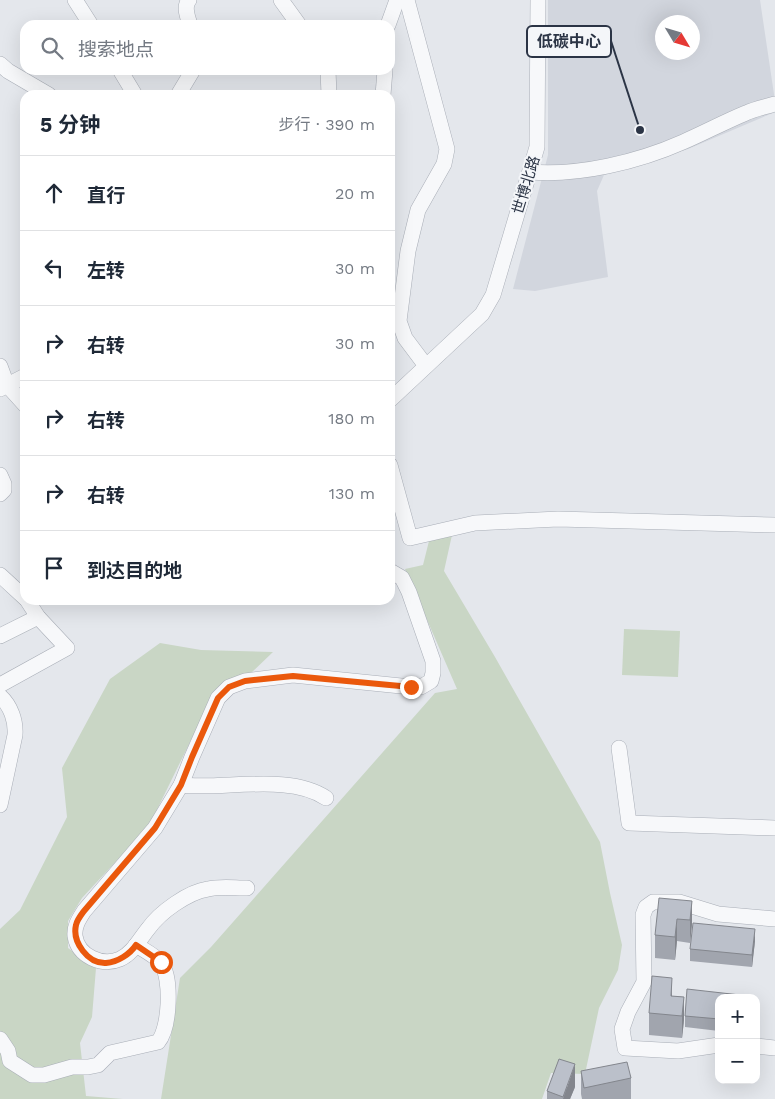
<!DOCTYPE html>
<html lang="zh">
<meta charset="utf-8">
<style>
:root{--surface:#fff;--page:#f2f2f3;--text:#1f2937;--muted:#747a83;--line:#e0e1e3}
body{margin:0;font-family:"Work Sans","Noto Sans SC",sans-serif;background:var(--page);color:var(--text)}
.controls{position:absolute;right:15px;bottom:15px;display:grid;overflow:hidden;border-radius:10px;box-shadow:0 5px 20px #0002}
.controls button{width:45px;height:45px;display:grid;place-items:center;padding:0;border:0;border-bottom:1px solid var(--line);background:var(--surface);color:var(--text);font:25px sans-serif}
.compass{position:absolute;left:655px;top:15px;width:45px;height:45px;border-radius:50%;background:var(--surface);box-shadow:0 5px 20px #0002;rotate:128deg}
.stop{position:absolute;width:15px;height:15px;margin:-11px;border:4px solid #ea580c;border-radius:50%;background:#fff}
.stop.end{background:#ea580c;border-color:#fff;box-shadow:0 1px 5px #0008}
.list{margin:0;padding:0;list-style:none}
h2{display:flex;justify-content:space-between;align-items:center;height:65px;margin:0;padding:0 20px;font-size:21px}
h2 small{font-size:16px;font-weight:400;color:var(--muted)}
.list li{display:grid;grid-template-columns:32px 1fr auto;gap:15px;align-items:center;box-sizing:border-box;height:75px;padding:0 20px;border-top:1px solid var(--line)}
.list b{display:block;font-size:19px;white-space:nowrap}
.list em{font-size:16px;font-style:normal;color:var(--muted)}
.icon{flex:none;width:28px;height:28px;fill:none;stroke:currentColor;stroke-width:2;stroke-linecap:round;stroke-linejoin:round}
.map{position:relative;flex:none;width:775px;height:1099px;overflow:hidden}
.search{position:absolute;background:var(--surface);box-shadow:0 5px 20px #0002;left:20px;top:20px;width:375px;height:55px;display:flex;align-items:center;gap:12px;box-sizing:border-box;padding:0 18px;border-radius:15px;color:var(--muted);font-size:19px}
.panel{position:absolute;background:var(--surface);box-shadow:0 5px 20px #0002;left:20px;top:90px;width:375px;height:515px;border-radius:15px}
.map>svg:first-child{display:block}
</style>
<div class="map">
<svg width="775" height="1099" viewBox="0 0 775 1099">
<rect width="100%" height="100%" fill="#e4e7ec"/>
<path fill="#d2d6de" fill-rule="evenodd" d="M 548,0 L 760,0 L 775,101 L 775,112 L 688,149 L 604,175 L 597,191 L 608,277 L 535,291 L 513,289 L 548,155 ZM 662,22 L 692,22 L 692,52 L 662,52 Z"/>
<g fill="#c9d6c5">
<polygon points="452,535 444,571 495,657 600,842 610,893 622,945 618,970 599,1008 585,1074 551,1073 542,1099 161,1099 180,978 211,947 435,693 457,689 405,569 423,565 429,541"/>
<polygon points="624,629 680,631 678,677 622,675"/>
<polygon points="160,643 201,650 273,652 251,673 214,693 149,826 82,898 68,921 68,948 96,968 92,1017 80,1043 86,1096 123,1099 0,1099 0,929 20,910 67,817 62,768 110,679"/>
</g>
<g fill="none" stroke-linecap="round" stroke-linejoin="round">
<g stroke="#a9aeb7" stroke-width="16">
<g id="minor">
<polyline points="75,0 91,25"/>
<path d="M 189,0 C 183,7 188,17 190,25"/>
<polyline points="281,0 299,25"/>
<polyline points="407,0 447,149 444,164 418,210 408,251 399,321 405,338 426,366"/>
<polyline points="388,25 397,0"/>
<polyline points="0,64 8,71 49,95"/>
<polyline points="120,70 135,95"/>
<polyline points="328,70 329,95"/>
<polyline points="178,95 193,70"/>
<polyline points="383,95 385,70"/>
<path d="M 530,172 C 579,176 638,162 683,142 C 704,133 724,122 746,113 C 755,109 765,107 775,104"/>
<polyline points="0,366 7,385 25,405"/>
<polyline points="0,389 25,376"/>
<polyline points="390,400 482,314 493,295 537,147 538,0"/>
<polyline points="390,465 410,538 475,523 558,519 775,525"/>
<polyline points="0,475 4,484 4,490 0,494"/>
<polyline points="0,575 25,598"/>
<polyline points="0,636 38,617"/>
<polyline points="0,685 67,648 38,617 27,600"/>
<path d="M 0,696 C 11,706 16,721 15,735 L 0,805"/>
<polyline points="619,748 629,823 775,828"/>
<path d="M 181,785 C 223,790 290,773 326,798"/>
<path d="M 247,888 C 234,888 220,886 208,889 C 188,892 160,912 148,929 C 139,940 133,953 120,959 C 102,967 78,956 75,936 C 74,926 79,919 84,911 L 155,828 L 181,785 L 192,757 L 218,698 L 229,687 L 245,681 L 293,675 L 411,687 L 421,687 L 431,681 L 433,673 L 433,661 L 409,592 L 402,578 L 390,571"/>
<path d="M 0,1039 L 8,1051 L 10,1061 L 32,1075 L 44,1075 L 72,1067 L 88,1067 L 98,1065 L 110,1053 L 158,1042 C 170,1028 172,978 161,963 C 156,956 144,950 136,945"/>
<polyline points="719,1045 678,1051 625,1048 622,1029 628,1012 644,982 643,915 646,907 653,902 679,902 718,914 775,919"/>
<polyline points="756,1046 775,1048"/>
</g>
</g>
<use href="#minor" stroke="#f7f8fa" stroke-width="15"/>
</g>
<g fill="#a1a5ae">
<polygon points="692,901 692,924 690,943 677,941 675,960 655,958 655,935"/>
<polygon points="755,941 752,967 690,961 690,949"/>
<polygon points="672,996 684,997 684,1020 682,1038 649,1035 649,1013"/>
<polygon points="719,998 719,1031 685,1027 685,1016"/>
<polygon points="581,1071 631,1078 631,1099 582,1099 581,1094"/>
<polygon points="575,1087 570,1099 547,1099 547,1091"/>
</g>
<g fill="#83868d">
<polygon points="692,901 692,924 690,943 690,920"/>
<polygon points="677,919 677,941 675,960 675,937"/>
<polygon points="755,929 755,941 752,967 752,955"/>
<polygon points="672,978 672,1000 671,996"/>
<polygon points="684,997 684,1020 682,1038 682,1016"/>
<polygon points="575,1064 575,1087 570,1099 563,1099"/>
</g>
<g fill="#bbc0ca" stroke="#83868d">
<polygon points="659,898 692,901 690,920 677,919 675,937 655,935"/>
<polygon points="693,923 755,929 752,955 690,949"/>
<polygon points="652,976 672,978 671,996 684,997 682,1016 649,1013"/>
<polygon points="687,989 749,996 749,998 719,998 719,1019 685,1016"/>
<polygon points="559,1059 575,1064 563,1097 547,1091"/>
<polygon points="627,1062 631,1078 584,1088 581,1071"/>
</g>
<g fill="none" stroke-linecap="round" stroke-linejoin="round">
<path stroke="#ea580c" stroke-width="6" d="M 161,962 L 136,945 C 130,954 118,962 106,963 C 88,964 72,942 76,925 C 77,920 81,915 84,911 L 155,828 L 181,785 L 192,757 L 218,698 L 229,687 L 245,681 L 293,676 L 411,687"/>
</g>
<g text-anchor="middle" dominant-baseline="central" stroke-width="4" stroke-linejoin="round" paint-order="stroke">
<g font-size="15" fill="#2b3445" stroke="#f4f6f9">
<text transform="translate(526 185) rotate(-73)">世博北路</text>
</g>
</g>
<path fill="none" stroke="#2b3445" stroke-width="2" d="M640 130L611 41"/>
<circle fill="#2b3445" stroke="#f4f6f9" stroke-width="2" cx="640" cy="130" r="5"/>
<rect fill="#f4f6f9" stroke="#2b3445" stroke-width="2" x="527" y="26" width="84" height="31" rx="5"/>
<g font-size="16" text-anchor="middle" font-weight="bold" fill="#2b3445">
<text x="569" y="47">低碳中心</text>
</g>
</svg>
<div class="controls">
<button>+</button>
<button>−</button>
</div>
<svg class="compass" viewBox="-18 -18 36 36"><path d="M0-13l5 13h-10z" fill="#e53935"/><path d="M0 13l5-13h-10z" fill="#747a83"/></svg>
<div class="stop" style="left:161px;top:962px"></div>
<div class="stop end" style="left:411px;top:687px"></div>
<div class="search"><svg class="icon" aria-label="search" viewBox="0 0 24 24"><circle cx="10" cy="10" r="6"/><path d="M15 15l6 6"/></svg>搜索地点</div>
<section class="panel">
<h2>5 分钟<small>步行 · 390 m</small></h2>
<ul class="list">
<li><svg class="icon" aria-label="ahead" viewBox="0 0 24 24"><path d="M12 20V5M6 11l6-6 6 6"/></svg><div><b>直行</b></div><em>20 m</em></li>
<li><svg class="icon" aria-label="left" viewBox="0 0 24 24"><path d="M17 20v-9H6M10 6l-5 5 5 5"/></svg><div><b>左转</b></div><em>30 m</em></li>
<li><svg class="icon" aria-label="right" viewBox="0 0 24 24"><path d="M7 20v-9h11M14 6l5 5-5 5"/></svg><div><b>右转</b></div><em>30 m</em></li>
<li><svg class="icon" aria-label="right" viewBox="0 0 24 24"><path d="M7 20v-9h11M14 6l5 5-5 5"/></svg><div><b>右转</b></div><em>180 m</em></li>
<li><svg class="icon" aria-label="right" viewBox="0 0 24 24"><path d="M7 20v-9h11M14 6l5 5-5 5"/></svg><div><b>右转</b></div><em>130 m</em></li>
<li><svg class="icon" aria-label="arrive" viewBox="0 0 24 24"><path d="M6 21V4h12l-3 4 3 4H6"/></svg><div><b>到达目的地</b></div></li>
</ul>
</section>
</div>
